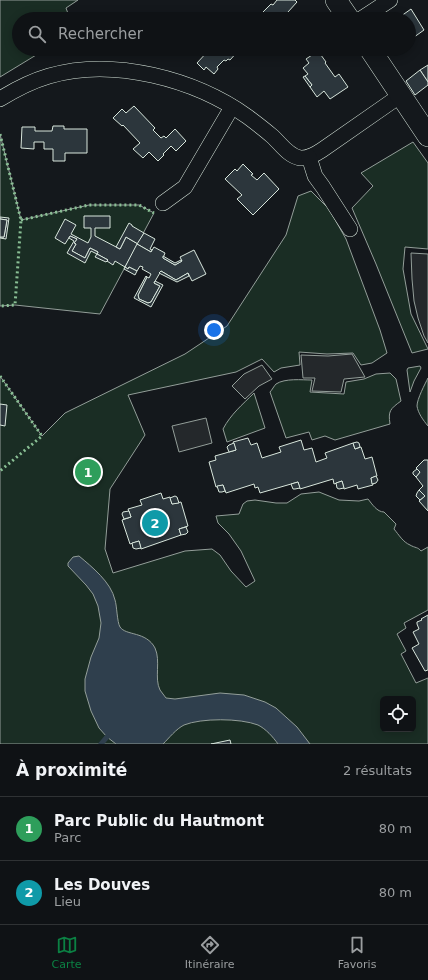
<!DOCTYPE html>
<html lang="fr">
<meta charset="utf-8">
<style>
:root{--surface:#0f1215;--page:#1d2022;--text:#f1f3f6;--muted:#9b9ea0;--line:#2f3234;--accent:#0b8043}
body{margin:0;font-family:"DejaVu Sans",sans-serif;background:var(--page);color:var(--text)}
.controls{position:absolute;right:12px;bottom:12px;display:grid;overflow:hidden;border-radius:6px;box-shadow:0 2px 10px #0003}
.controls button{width:36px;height:36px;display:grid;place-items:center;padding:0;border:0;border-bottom:1px solid var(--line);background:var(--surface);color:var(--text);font:20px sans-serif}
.you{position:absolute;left:214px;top:330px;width:14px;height:14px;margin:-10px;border:3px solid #fff;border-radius:50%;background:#1a73e8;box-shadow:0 0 0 6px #1a73e833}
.badge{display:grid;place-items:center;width:26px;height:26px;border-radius:50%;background:var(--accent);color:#fff;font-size:13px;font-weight:700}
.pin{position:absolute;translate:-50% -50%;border:2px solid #fff;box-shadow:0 1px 4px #0006}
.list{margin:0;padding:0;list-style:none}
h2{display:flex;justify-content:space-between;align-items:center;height:52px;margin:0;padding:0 16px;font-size:17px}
h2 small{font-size:13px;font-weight:400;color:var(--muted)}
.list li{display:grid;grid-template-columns:26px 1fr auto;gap:12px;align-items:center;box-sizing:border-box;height:64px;padding:0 16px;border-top:1px solid var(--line)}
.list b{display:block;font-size:15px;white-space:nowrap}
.list p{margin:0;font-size:13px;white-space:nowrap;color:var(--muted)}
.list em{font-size:13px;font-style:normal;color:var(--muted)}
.icon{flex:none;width:22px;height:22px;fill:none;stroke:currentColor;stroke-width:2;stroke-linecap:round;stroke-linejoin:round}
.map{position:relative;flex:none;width:428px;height:744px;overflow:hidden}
.search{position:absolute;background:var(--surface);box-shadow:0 2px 10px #0003;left:12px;right:12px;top:12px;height:44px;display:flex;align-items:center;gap:10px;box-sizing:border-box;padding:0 14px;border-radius:22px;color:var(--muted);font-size:15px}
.sheet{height:180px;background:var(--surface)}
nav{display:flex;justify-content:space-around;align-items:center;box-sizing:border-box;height:56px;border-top:1px solid var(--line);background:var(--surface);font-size:11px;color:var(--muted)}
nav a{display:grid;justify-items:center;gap:2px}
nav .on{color:var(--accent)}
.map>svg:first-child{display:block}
</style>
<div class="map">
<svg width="428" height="744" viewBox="0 0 428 744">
<rect width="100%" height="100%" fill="#14181c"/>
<g fill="#1a2d24" stroke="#939e99" fill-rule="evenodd">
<polygon points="0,0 78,0 66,8 70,19 19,19 19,49 46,49 0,77"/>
<polygon points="0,134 21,220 89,205 139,205 154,213 100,314 15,305 0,306"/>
<polygon points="413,142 428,163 428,249 405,247 403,269 411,314 428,349 412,353 376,264 352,208 373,186 361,173"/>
<path d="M 311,191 L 329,209 L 346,239 L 380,330 L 387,353 L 372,363 L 361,365 L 353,353 L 327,354 L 299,352 L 300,365 L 281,368 L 274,372 L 262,359 L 236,372 L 128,395 L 145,435 L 110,489 L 105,549 L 113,573 L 185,551 L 212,549 L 220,555 L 231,571 L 246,587 L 255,581 L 241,551 L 229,534 L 218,523 L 216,516 L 239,514 L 243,504 L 247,501 L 255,500 L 276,503 L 287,503 L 301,494 L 319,492 L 339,500 L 359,501 L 368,499 C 372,504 377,512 384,512 L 396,524 L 394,529 C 399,535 403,542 410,545 C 415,548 418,547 421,551 L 428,547 L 428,610 L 404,623 L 406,628 L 397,634 L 406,651 L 401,654 L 416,683 L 428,678 L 428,744 L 0,744 L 0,376 L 42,436 L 65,413 L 185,354 L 227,326 L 286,235 L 298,196 ZM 383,699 L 413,699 L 413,729 L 383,729 Z"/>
<polygon points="420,366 421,368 414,381 410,392 407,370 408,368"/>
<path d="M 390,373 L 396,379 L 401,401 C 390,409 388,411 390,424 L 335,440 L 325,436 L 312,440 L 309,432 L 286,438 L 270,392 C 272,390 274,386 276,384 C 285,378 302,380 312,380 L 310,392 L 344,394 L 346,382 L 364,379 L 376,374 Z"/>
<path d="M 428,378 L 428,426 C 423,420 418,413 417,406 C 417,399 425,384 428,378 Z"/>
<path d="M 254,393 L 265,428 L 227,442 L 223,429 C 231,414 242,405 254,393 Z"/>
</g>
<g fill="#24282b" stroke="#939e99">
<polygon points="411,253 428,254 428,343 424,336 418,318 414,301 412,279"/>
<polygon points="352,354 365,377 344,379 341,392 312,391 315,378 303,378 301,355 328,356"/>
<polygon points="262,365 272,379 259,386 245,399 232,386 244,374"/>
<polygon points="206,418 212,443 179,452 172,426"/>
</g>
<path fill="#2f3f4d" stroke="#939e99" d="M 79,556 C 92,567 111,582 115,600 C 117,606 117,622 120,627 C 126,636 146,631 155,648 C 161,661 154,678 160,690 C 162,693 164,695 166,698 L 175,699 L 220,693 L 244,695 L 265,702 L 276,708 L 297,727 L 310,744 L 278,744 C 273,737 266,729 258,725 C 240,718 201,718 184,725 C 176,729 169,738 163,744 L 116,744 L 107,737 L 99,728 L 91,711 L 85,691 L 85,679 L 91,657 L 99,638 L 101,623 L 98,606 L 93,594 L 86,585 L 68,566 L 68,563 L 73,557 Z"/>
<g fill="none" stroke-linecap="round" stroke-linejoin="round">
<polyline stroke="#2f3f4d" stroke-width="5" points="101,744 107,737"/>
</g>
<g fill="#2c363c" stroke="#d8e6dc">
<polygon points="277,0 295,0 297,2 288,12 296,19 269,19 262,13 271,4 273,5"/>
<polygon points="411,9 424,30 410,40 409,19 397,19"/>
<polygon points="208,49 238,49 239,50 230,60 228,59 226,61 224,60 217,67 218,69 214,74 206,67 204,70 197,63 209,50"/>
<polygon points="318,51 326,62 325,63 335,77 339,74 348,87 330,99 324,91 317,97 310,87 312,85 305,76 308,74 303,68 309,63 306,59"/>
<polygon points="428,65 428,82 420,70"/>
<polygon points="420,70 428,82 428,85 415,95 406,81"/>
<polygon points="305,76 312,85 310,87 303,77"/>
<polygon points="134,106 155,128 153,130 161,138 164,136 166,138 175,129 186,141 176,151 171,146 163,154 164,155 158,161 149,152 143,158 133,149 140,143 123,125 122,126 113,118 122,109 126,113"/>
<polygon points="53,126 64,126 64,129 87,129 87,153 65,153 65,161 53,161 53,149 44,149 44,142 34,142 34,149 21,148 22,127 35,127 35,131 52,131"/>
<polygon points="243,164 253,174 251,175 257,180 264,173 279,189 253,215 237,199 242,195 225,179 235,169 237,171"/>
<polygon points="84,216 110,216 110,228 95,228 95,236 120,249 126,237 138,244 125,267 115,261 113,265 107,261 108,260 97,254 98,252 90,248 85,258 72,251 76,244 74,243 77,239 70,236 65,244 55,238 65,219 76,225 71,234 88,243 91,237 91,228 84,228"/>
<polygon points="0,217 9,218 6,239 0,238 0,237 4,237 7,220 0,219"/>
<polygon points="0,219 7,220 4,237 0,237"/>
<polygon points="129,223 132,225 132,226 144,233 138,244 126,237 120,249 116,247"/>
<polygon points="144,233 155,239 150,249 152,250 151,252 137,244"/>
<polygon points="70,236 77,239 74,243 76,244 72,251 85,258 90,248 98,252 97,254 91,251 85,263 67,253 74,241 69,238"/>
<polygon points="137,244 151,252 154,247 165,253 163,258 175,265 182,261 180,257 194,250 206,274 192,281 188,273 176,280 161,271 154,283 160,286 151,302 148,303 139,299 138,295 147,277 149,278 151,274 142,269 143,267 140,266 137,271 129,267 128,269 125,267"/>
<polygon points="97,254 108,260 106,262 95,257"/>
<polygon points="163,256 175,263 181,260 182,261 175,265 163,258"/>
<polygon points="125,267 128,269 129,267 137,271 135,275 124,269"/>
<polygon points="161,271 176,280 188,273 189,276 177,282 159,273"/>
<polygon points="146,276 147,277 138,295 139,299 148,303 151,302 160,286 154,283 155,281 163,285 151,307 134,298"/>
<polygon points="0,404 7,405 5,426 0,425"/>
<polygon points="248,438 251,445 257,443 262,458 281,452 279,447 301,440 304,450 312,448 316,462 327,458 325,453 353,443 355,449 361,447 365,459 372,457 377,476 371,478 373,485 358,489 357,485 344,489 342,481 334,484 333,479 300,489 298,482 260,493 258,487 255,488 254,484 226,493 223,485 216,487 209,462 216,460 215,456 236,450 233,442"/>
<polygon points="357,442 359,443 360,447 355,449 353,443"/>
<polygon points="234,443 236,450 229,452 227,447 229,445"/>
<polygon points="424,460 428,460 428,511 419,501 425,496 419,490 423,486 416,477 420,472 416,468"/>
<polygon points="417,469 420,472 416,477 413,474 413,472"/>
<polygon points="376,476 378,480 376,483 372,484 371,478"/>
<polygon points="342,481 344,488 339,489 337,488 336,483"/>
<polygon points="298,482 300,488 295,489 293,489 291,484"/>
<polygon points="223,485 225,491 222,492 219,492 217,486"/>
<polygon points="419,490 425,496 420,500 416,496 417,493"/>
<polygon points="161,493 163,499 170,497 172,504 181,502 188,526 179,529 181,535 141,549 139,541 130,544 122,520 131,517 128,509 142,505 140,500"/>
<polygon points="175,496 177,497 179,503 172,504 170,498"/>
<polygon points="129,511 131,517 124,519 122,514 123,512"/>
<polygon points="186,527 188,532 186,534 181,535 179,529"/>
<polygon points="139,541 141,548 136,549 133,548 132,543"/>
<polygon points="428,615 428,670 425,671 412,648 419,644 413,632 419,629 417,624 417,622 422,620 421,619"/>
<polygon points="230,740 231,744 211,744"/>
</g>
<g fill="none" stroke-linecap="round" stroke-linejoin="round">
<g stroke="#d8e6dc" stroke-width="16">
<g id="street">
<polyline points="361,19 390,0"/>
<path d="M 0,99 C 16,89 32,81 49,76 C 113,57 195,79 248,117 C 256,123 264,129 272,136 C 280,143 288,156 300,158 C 308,159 316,154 322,150 L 401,95"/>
<polyline points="309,157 315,176 323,187 350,229"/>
<polyline points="163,203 185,187 232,107"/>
</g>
</g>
<g stroke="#d8e6dc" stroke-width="22">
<g id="secondary">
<polyline points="336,0 349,19"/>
<polyline points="370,49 428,136"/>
</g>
</g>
<use href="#street" stroke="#14181c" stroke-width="15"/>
<use href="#secondary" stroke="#14181c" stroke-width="21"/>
<g stroke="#8ac095" stroke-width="3" stroke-dasharray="2 3" stroke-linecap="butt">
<polyline points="0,134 21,220 15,305 0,306"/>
<polyline points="21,220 89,205 139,205 154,213"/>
<polyline points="0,376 42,436 0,471"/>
</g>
</g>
</svg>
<div class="controls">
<button><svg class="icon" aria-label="locate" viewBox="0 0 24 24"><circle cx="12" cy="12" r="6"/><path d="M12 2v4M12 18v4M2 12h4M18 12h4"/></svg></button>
</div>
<div class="you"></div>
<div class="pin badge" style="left:88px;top:472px;background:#2e9e5b">1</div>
<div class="pin badge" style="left:155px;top:523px;background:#0f9aa8">2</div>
<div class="search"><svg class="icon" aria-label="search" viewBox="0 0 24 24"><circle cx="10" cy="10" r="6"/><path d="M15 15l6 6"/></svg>Rechercher</div>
</div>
<section class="sheet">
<h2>À proximité<small>2 résultats</small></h2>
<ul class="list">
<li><span class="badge" style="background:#2e9e5b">1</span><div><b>Parc Public du Hautmont</b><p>Parc</p></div><em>80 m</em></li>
<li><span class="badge" style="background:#0f9aa8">2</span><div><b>Les Douves</b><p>Lieu</p></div><em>80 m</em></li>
</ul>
</section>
<nav>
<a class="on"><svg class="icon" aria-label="map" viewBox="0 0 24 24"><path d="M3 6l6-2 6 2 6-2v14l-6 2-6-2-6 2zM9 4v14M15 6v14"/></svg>Carte</a>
<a><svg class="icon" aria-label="directions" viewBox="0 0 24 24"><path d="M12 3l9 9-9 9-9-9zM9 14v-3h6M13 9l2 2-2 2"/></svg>Itinéraire</a>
<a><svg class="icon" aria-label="saved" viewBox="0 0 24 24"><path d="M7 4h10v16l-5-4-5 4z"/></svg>Favoris</a>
</nav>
